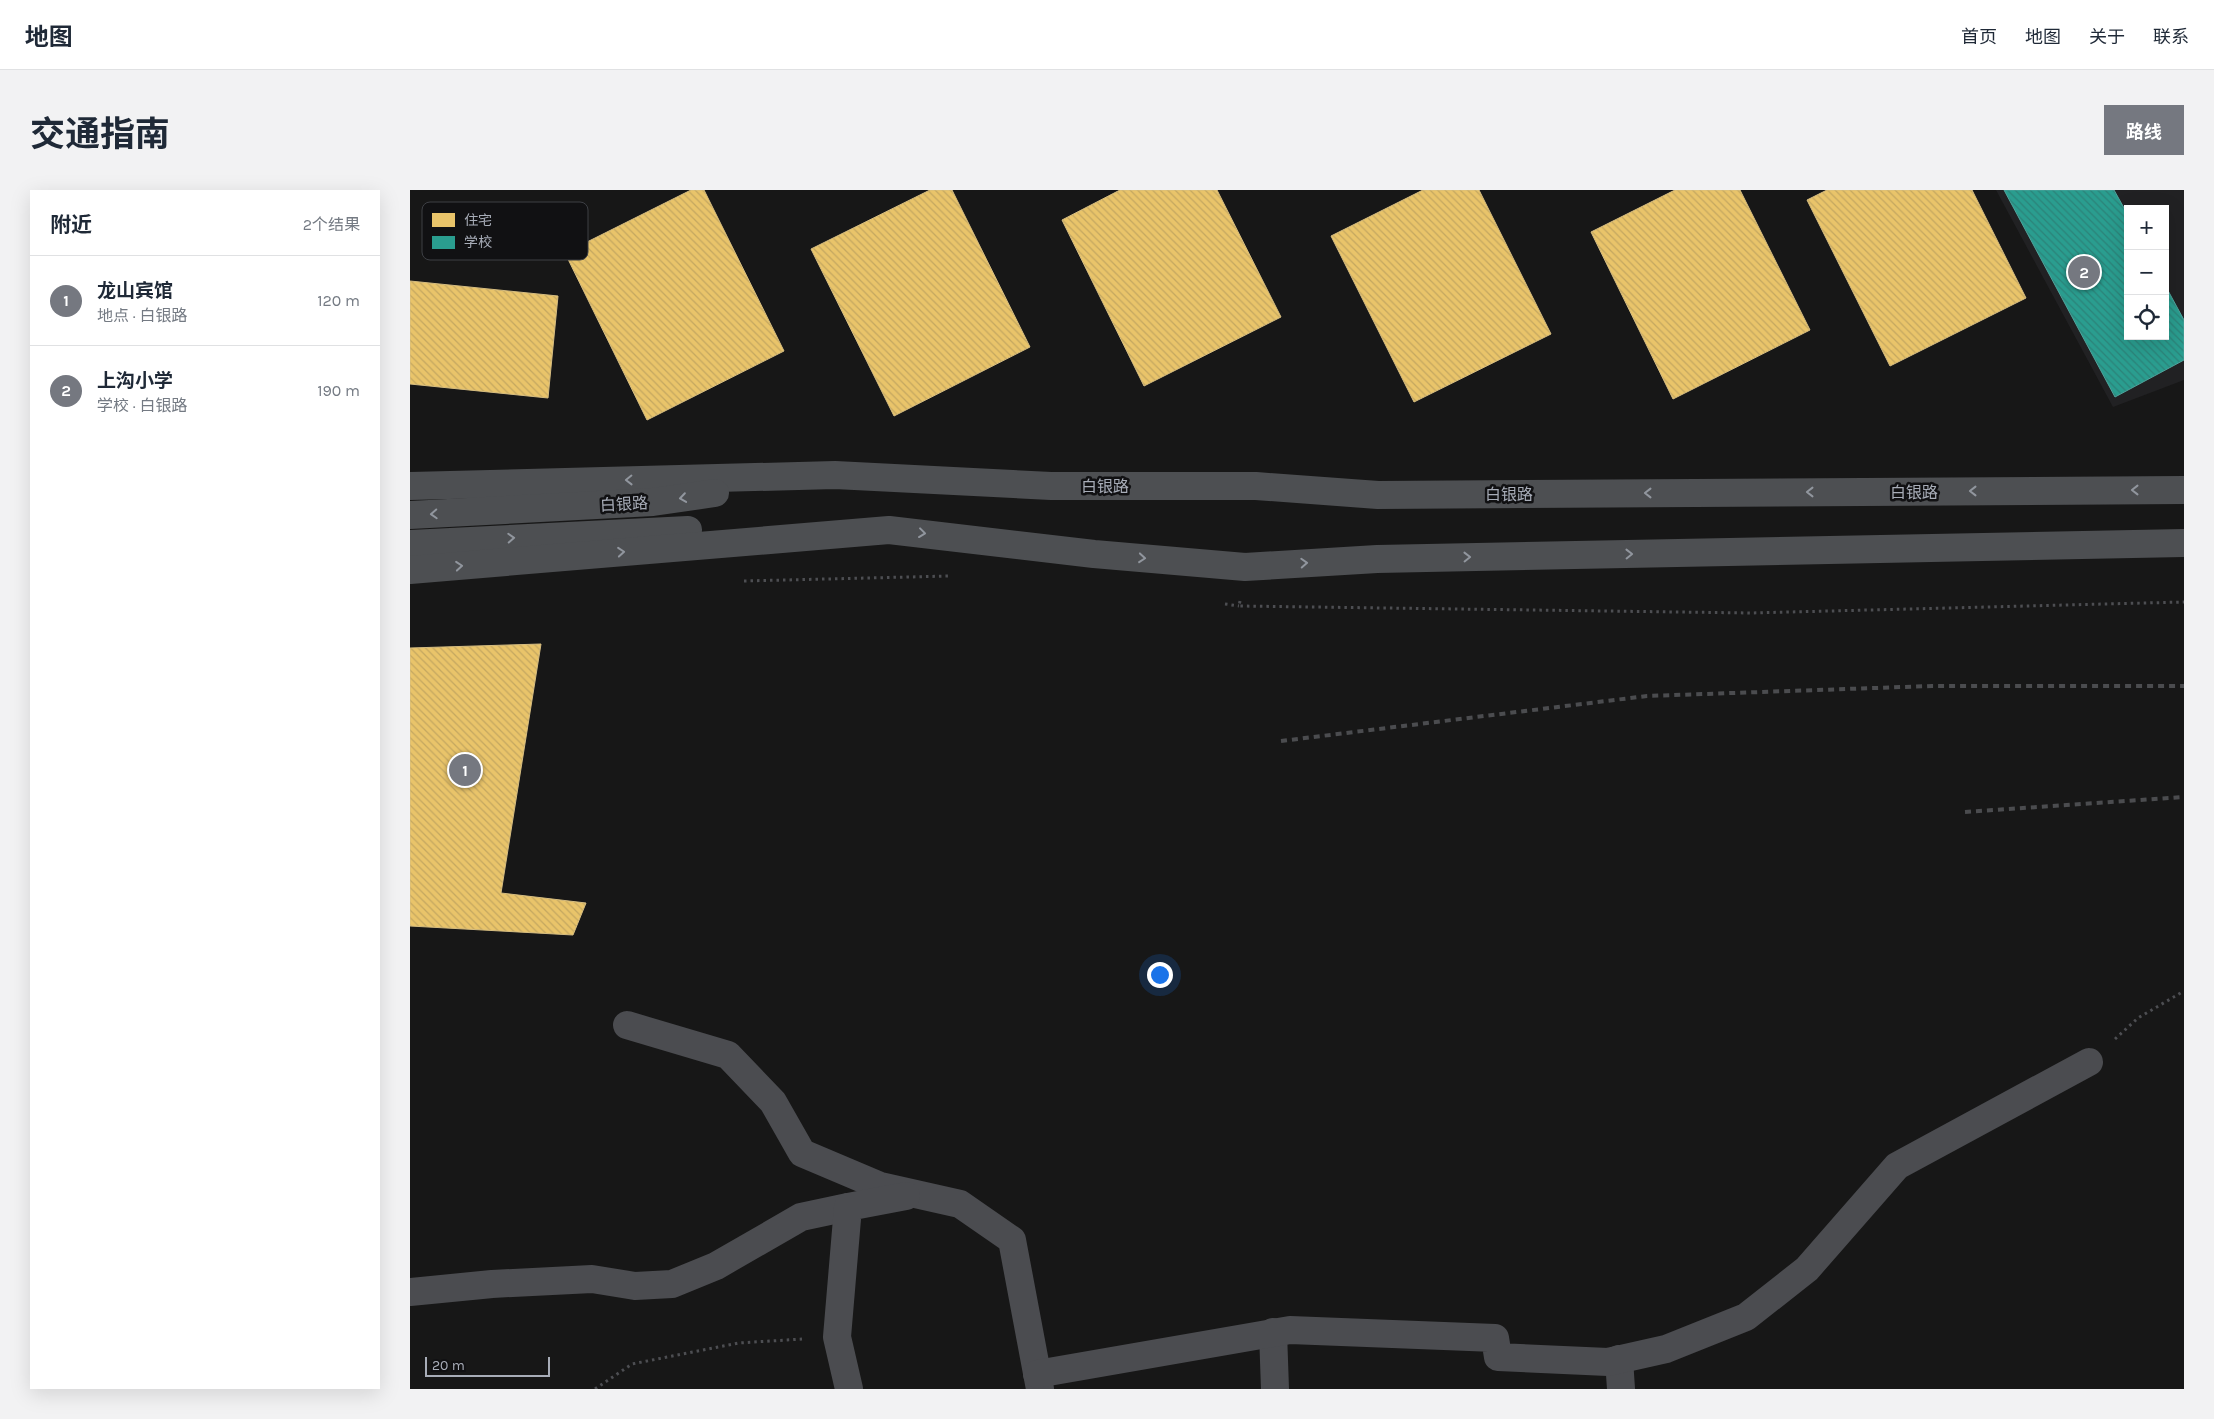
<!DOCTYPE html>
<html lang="zh">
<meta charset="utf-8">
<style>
:root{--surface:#fff;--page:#f2f2f3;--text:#1f2937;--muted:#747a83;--line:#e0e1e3;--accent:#757880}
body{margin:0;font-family:Karla,"Noto Sans SC",sans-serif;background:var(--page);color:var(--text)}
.controls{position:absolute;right:15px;top:15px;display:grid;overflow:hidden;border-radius:0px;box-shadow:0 5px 20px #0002}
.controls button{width:45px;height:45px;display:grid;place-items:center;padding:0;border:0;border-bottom:1px solid var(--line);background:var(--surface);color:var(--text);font:25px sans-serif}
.scale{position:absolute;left:15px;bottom:12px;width:125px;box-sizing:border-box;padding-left:5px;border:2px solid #a8adb8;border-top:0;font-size:14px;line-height:18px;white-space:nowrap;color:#a8adb8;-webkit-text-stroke:4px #111113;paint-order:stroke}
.you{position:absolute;left:749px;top:784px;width:18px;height:18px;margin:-12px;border:4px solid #fff;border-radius:50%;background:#1a73e8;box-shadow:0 0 0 8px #1a73e833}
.badge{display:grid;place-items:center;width:32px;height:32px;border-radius:50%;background:var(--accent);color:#fff;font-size:16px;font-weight:700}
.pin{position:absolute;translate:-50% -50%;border:2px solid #fff;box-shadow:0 1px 5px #0006}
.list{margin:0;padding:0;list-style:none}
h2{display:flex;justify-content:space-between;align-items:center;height:65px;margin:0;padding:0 20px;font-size:21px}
h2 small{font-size:16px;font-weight:400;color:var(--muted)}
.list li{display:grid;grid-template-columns:32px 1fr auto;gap:15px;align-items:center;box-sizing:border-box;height:90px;padding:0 20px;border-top:1px solid var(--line)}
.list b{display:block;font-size:19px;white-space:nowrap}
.list p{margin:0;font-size:16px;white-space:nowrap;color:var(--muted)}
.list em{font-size:16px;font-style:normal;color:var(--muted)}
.icon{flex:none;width:28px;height:28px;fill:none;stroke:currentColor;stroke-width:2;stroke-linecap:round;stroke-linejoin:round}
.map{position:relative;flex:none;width:1774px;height:1199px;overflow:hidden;border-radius:0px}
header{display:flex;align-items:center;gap:30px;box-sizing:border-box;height:70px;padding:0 25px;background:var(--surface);border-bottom:1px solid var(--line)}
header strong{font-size:24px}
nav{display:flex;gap:28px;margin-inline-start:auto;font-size:18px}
.intro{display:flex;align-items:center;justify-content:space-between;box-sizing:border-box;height:120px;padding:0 30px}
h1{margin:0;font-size:35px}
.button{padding:12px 22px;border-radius:0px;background:var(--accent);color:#fff;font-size:18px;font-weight:700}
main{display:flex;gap:30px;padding:0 30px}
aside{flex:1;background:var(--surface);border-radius:0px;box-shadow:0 5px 20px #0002}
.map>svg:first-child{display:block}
</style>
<header>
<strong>地图</strong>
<nav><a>首页</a><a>地图</a><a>关于</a><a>联系</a></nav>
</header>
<div class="intro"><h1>交通指南</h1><a class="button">路线</a></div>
<main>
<aside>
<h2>附近<small>2个结果</small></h2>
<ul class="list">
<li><span class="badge">1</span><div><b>龙山宾馆</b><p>地点 · 白银路</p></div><em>120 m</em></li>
<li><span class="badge">2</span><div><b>上沟小学</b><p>学校 · 白银路</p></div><em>190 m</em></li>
</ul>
</aside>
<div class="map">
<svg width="1774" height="1199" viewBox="0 0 1774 1199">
<defs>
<pattern id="homes-back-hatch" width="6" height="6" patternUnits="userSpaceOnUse" patternTransform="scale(1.25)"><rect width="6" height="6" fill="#e9c46a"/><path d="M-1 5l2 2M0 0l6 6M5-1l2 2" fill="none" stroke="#c4a760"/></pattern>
<pattern id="schools-back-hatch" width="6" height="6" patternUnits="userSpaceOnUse" patternTransform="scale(1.25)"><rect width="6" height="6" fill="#2a9d8f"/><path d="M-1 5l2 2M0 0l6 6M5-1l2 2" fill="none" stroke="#2c8379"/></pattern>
</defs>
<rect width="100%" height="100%" fill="#171717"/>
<path fill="#212123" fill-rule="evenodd" d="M 1586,0 L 1774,0 L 1774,190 L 1703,217 ZM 1718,19 L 1755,19 L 1755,146 L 1718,146 Z"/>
<g fill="url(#homes-back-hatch)" stroke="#d6bd81">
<polygon points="281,0 294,0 374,161 237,230 155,63"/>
<polygon points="520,0 542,0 620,157 484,226 401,59"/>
<polygon points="710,0 807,0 871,127 734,196 652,30"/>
<polygon points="1013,0 1069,0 1141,144 1004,212 921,46"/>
<polygon points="1265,0 1330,0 1400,140 1263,209 1181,42"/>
<polygon points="1417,0 1562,0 1616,108 1480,176 1397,10"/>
<polygon points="0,91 148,106 138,208 0,194"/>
<polygon points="131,454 91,703 176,713 163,745 0,736 0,458"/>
</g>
<polygon fill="url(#schools-back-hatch)" stroke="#50a29b" points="1594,0 1704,0 1718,25 1718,146 1755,146 1755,95 1774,130 1774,170 1705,207"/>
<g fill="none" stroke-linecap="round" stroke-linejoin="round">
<g stroke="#4d4e52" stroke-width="3" stroke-dasharray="2.5 4" stroke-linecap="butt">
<polyline points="334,391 540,386"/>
<polyline points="830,411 829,416 1341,423 1774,412"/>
<polyline points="815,414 829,416"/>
<polyline points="1705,849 1728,828 1774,801"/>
<polyline points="185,1199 222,1174 329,1153 392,1149"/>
</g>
<g stroke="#4b4c50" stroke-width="28">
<polyline points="217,835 318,865 363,912 392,963 470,996 550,1014 602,1050 630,1199"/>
<polyline points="0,1102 82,1094 182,1089 225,1096 262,1094 306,1076 391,1027 438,1017"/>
<polyline points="863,1142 865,1199"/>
<polyline points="1209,1169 1211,1199"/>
<polyline points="627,1184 880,1140 1085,1148 1088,1167 1198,1172 1256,1159 1336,1127 1397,1079 1487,976 1679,872"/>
<polyline points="439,1199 427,1147 438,1017 496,1006"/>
</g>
<g stroke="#4d4f52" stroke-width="28">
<polyline points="0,296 425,285 641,296 846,296 968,305 1774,300"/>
<polyline points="0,325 243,312 305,303"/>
<polyline points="0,354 278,340"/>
<polyline points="0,380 479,340 684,364 835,377 967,369 1774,353"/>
</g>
<g stroke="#4b4c4f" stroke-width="4" stroke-dasharray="6 5" stroke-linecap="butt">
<polyline points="871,551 1237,506 1522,496 1774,496"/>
<polyline points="1555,622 1774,607"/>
</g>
</g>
<defs><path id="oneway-chevron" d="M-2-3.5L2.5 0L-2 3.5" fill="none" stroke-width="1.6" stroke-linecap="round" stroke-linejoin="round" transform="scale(1.25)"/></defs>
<g stroke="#91969e">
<use href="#oneway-chevron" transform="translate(219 290) rotate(179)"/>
<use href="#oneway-chevron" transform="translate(1725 300) rotate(180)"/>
<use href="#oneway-chevron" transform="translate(1563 301) rotate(180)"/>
<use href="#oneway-chevron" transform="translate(1400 302) rotate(180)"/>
<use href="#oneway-chevron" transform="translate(1238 303) rotate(180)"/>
<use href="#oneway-chevron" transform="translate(273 308) rotate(172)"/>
<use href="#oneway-chevron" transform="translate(24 324) rotate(177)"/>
<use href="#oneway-chevron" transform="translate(512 343) rotate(7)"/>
<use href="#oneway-chevron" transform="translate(101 348) rotate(-3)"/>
<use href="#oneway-chevron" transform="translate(211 362) rotate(-5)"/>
<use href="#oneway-chevron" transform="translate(1219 364) rotate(-1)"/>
<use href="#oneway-chevron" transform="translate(1057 367) rotate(-1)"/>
<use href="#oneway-chevron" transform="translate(732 368) rotate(5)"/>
<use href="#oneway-chevron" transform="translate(894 373) rotate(-3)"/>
<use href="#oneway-chevron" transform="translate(49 376) rotate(-5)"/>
</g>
<g text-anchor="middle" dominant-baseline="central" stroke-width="5" stroke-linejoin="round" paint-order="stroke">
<g font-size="16" fill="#a8adb8" stroke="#111113">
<text x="695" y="296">白银路</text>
<text x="1504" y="302">白银路</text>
<text x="1099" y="304">白银路</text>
<text transform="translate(214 314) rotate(-3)">白银路</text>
</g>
</g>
<rect x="12" y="12" width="166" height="58" rx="8" fill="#111113" stroke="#3e4045" stroke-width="1"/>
<rect x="22" y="23" width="23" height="14" fill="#e9c46a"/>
<rect x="22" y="46" width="23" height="13" fill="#2a9d8f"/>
<g font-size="14" fill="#a8adb8">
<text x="54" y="35">住宅</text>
<text x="54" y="57">学校</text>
</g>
</svg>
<div class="controls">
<button>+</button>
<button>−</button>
<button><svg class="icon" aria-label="locate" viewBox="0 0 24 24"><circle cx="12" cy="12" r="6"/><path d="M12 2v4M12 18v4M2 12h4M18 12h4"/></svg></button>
</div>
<div class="scale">20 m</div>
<div class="you"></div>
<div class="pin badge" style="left:55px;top:580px">1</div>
<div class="pin badge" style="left:1674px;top:82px">2</div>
</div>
</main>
